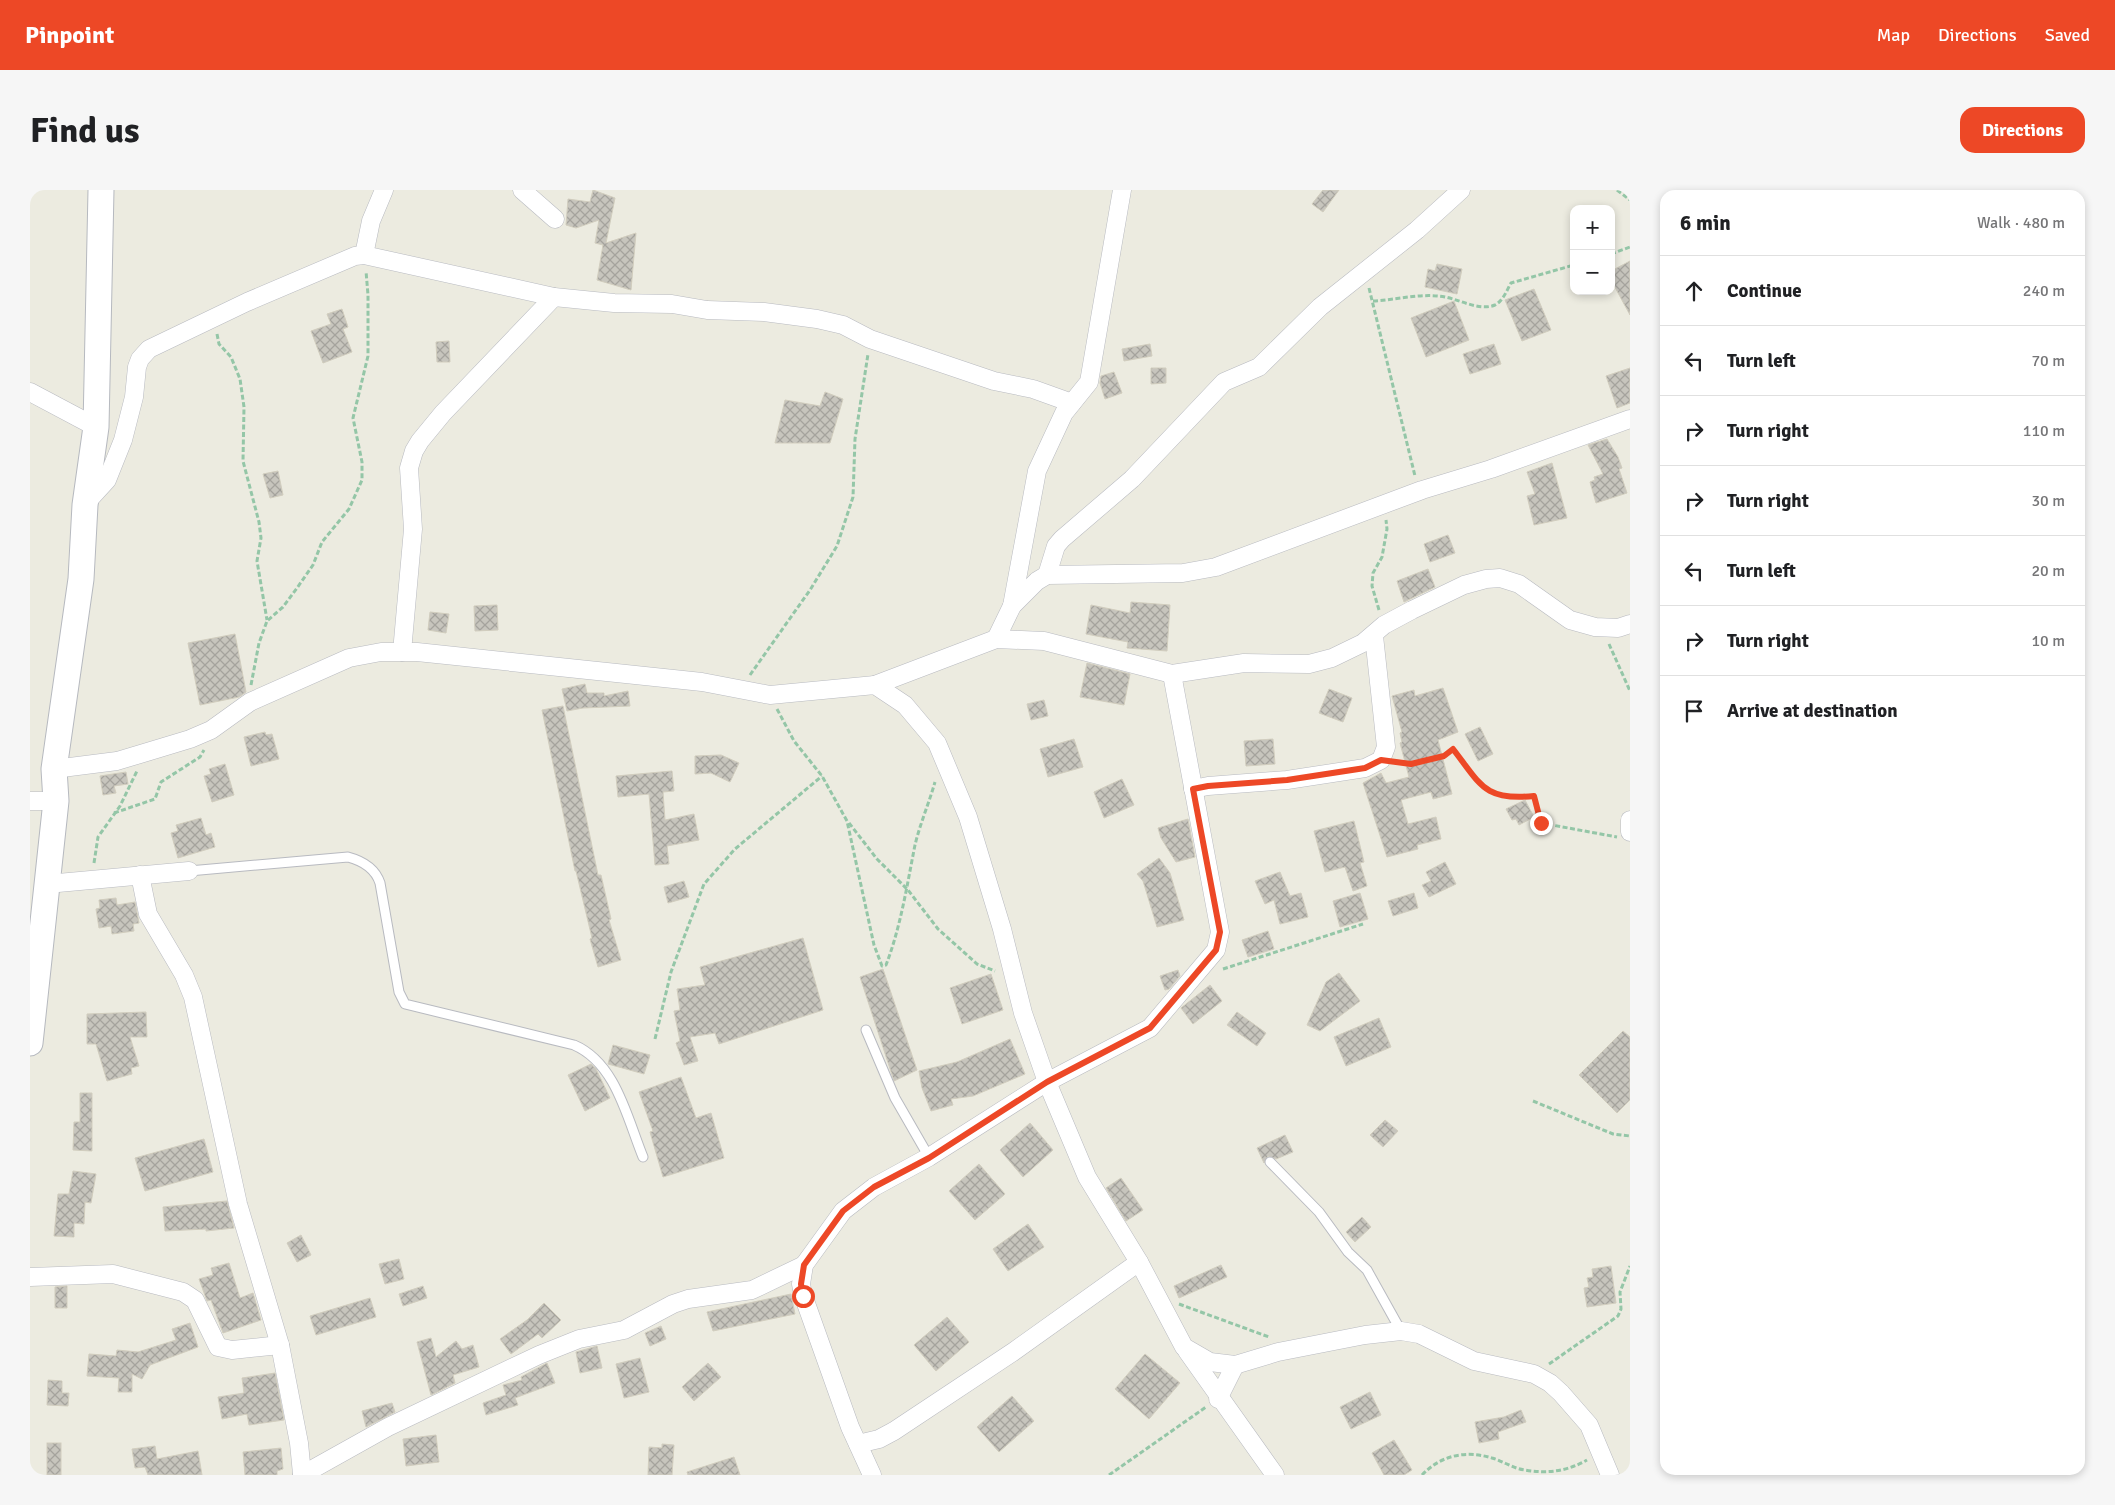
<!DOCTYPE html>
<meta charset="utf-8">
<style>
:root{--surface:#fff;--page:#f6f6f6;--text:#202124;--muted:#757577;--line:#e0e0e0;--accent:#ed4826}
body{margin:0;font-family:Signika,sans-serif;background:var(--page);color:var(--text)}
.controls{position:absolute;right:15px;top:15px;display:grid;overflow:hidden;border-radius:10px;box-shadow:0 2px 8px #0003}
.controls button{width:45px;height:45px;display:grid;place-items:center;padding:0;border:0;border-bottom:1px solid var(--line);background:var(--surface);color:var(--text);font:25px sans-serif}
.stop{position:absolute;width:15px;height:15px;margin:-11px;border:4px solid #ed4826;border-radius:50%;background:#fff}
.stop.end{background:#ed4826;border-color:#fff;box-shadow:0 1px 5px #0008}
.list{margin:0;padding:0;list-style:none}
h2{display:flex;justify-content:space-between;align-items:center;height:65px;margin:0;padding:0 20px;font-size:21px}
h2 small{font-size:16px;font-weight:400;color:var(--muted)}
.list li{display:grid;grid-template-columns:32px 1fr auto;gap:15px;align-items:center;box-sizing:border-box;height:70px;padding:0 20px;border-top:1px solid var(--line)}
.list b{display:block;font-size:19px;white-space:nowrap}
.list em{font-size:16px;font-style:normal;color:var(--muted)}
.icon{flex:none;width:28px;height:28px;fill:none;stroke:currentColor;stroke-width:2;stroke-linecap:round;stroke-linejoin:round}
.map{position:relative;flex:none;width:1600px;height:1285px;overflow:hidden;border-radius:15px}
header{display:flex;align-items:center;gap:30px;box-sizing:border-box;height:70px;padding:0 25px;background:var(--accent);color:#fff}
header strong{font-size:24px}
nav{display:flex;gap:28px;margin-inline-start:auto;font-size:18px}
.intro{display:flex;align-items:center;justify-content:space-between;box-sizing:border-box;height:120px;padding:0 30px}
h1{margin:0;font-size:35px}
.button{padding:12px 22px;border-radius:15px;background:var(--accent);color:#fff;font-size:18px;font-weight:700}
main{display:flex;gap:30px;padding:0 30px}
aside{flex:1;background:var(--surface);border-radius:15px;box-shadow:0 2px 8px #0003}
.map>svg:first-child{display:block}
</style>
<header>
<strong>Pinpoint</strong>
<nav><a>Map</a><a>Directions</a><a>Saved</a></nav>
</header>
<div class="intro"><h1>Find us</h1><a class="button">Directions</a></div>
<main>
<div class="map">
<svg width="1600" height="1285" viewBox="0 0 1600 1285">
<defs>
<pattern id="building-cross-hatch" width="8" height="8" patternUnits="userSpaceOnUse" patternTransform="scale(1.25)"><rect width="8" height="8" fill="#c7c5bd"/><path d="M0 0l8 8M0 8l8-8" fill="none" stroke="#a5a39d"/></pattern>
</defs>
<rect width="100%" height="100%" fill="#ecebe0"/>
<g fill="url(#building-cross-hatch)" stroke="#d1cdbe">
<polygon points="563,0 585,8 576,53 606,43 601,100 567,90 573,55 565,53 569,30 546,38 536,35 538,9 560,12"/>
<polygon points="1293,0 1309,0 1293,22 1282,14"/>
<polygon points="1600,71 1600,125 1581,90 1581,81"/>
<polygon points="1407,74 1432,79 1427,104 1395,97 1398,79 1405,81"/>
<polygon points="1504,99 1521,140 1492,151 1475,110"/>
<polygon points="1424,111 1439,150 1396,167 1381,128"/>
<polygon points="312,119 318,137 313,139 322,162 293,173 281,141 301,134 297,124"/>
<polygon points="419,151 420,172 407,172 406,152"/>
<polygon points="1120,154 1122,166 1094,171 1092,159"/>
<polygon points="1464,154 1471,174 1440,184 1433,164"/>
<polygon points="1121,178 1136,178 1136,193 1121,194"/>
<polygon points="1600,178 1600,213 1587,218 1576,186"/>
<polygon points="1084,182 1092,203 1075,209 1070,193 1071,186"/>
<polygon points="795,202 813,209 800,253 745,253 755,210 790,216"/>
<polygon points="1577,249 1588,267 1592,278 1589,279 1597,303 1566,313 1560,292 1565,290 1564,287 1573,284 1558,255"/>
<polygon points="1522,273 1537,328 1504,335 1497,306 1505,304 1497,282"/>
<polygon points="248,281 253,305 240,308 233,284"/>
<polygon points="1418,345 1425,363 1400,372 1394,354"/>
<polygon points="1398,379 1405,397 1374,412 1367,391"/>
<polygon points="1101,412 1140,415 1137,461 1097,458 1098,452 1056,444 1061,415 1100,423"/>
<polygon points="467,415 468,440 445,441 444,416"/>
<polygon points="400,422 419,424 416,443 398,440"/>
<polygon points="205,444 216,502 209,507 170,515 158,453"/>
<polygon points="1057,473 1100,484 1094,515 1050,507"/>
<polygon points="555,494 557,503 574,503 574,506 598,501 600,516 553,518 537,521 532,499"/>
<polygon points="1413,498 1428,542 1408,550 1422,604 1403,609 1401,602 1371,610 1378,634 1406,627 1411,649 1387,655 1388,659 1357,667 1333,593 1351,583 1356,593 1379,587 1370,553 1372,552 1370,543 1372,542 1362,506 1384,500 1385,506"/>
<polygon points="1299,499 1322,508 1313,532 1289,523"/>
<polygon points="1014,510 1018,526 1001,530 997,514"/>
<polygon points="533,516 568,685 571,685 581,729 579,730 591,770 568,777 560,749 562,748 546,681 545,681 512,520"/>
<polygon points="1450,537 1463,564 1448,571 1435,544"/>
<polygon points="235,542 236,545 242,544 249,569 221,576 214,547"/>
<polygon points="1044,549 1053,577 1018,587 1010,559"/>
<polygon points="1243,549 1245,574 1216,576 1214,551"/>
<polygon points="691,565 709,573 700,592 681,583 665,584 665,566"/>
<polygon points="195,574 204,605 182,612 174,586 181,584 179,579"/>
<polygon points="642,581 644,601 633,602 635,630 664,624 669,650 637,656 639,674 625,675 619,604 588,607 586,586"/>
<polygon points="96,582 98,594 84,596 86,603 73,605 70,586"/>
<polygon points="1092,589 1104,615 1074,628 1064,602"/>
<polygon points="1495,610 1504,627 1489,635 1486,629 1482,630 1476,619"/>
<polygon points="171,628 176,645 181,643 185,657 148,668 141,643 148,641 146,635"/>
<polygon points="1158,629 1165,667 1146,672 1131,648 1128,638"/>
<polygon points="1324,631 1334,672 1330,673 1337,696 1323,701 1315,677 1295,682 1284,641"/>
<polygon points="1129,668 1140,683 1154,730 1127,737 1113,691 1107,684"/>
<polygon points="1415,672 1426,694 1399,707 1392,695 1401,691 1396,682"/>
<polygon points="1250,682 1260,706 1271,703 1278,727 1250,734 1244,710 1235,714 1225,691"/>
<polygon points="654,691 659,707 638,713 634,697"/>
<polygon points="1330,703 1338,729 1310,737 1303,711"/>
<polygon points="1384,703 1388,718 1363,726 1358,711"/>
<polygon points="86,708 87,715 105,712 109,733 103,734 104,741 82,744 81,736 69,738 66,719 70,718 69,710"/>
<polygon points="1238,741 1244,759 1218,767 1212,750"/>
<polygon points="773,748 793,820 689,854 685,843 660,847 668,871 654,875 646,853 650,851 644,821 650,820 647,799 675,795 670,777"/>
<polygon points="853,779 887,880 864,891 830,787"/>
<polygon points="1148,780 1150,786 1139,799 1135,800 1130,786"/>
<polygon points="1309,783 1330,811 1290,841 1277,835 1296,792"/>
<polygon points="961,784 973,820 932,834 920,798"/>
<polygon points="1180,795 1192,811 1163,834 1151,818"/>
<polygon points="116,822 117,847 100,847 109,876 101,878 102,884 77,891 66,854 57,854 57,824"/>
<polygon points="1207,822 1236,843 1227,856 1197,835"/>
<polygon points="1349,828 1361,857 1316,876 1304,847"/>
<polygon points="1593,841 1600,847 1600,910 1587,923 1549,885"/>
<polygon points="980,849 995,884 943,906 921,909 923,915 901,921 892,898 889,881 927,872"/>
<polygon points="583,855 620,865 614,884 578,874"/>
<polygon points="561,874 566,879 580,908 555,921 538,885"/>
<polygon points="651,887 666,928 681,923 694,968 633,987 620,942 623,941 609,902"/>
<polygon points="50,903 62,903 62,961 43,960 44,932 50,932"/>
<polygon points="1355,930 1368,941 1353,957 1340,945"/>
<polygon points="1000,933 1023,960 993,987 970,960"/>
<polygon points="1255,945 1263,962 1246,969 1238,966 1234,973 1227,958"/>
<polygon points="174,949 183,982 115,1001 105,968"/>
<polygon points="949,974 975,1004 945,1030 919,1001"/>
<polygon points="43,981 66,984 61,1013 55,1012 54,1034 44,1033 44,1047 24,1046 28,1004 39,1004"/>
<polygon points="1091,988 1113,1020 1096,1031 1076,998"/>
<polygon points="197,1011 204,1038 176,1041 176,1039 135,1041 133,1017"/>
<polygon points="1332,1027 1341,1037 1325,1052 1316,1042"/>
<polygon points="998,1034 1014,1057 978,1081 963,1059"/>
<polygon points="271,1045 281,1065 267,1072 257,1053"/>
<polygon points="369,1069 374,1089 355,1094 349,1074"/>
<polygon points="199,1073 210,1108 223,1103 231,1130 193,1143 181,1110 177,1111 169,1089 183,1085 181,1078"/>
<polygon points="1191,1075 1197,1087 1149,1108 1144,1096"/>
<polygon points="1581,1076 1586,1113 1557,1117 1554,1098 1559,1097 1557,1088 1563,1087 1562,1079"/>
<polygon points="37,1096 37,1118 25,1118 25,1097"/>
<polygon points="393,1096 397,1108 373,1116 369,1104"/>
<polygon points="761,1104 765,1124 683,1141 677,1122"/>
<polygon points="340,1108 346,1127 286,1145 280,1126"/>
<polygon points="514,1113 531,1130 512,1148 508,1144 481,1164 470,1149 497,1130"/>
<polygon points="917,1127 939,1152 906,1181 884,1155"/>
<polygon points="160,1133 168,1157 120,1175 112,1189 102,1184 102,1202 88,1202 89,1188 57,1186 59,1164 86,1166 87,1160 108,1162 146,1150 142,1139"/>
<polygon points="631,1136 636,1149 620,1156 615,1143"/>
<polygon points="401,1148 406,1167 426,1151 432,1159 443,1155 449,1177 423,1185 425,1193 401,1205 387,1152"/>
<polygon points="567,1156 572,1178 550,1183 546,1162"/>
<polygon points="1115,1164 1150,1193 1119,1229 1085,1199"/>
<polygon points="610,1168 619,1202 594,1208 586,1174"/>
<polygon points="517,1173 525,1193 485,1208 488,1215 456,1225 453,1213 476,1205 473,1195 492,1190 491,1187"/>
<polygon points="678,1173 691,1187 664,1211 652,1197"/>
<polygon points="245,1183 254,1230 219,1235 217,1224 192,1229 188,1207 214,1203 212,1188"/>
<polygon points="18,1190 32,1191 32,1203 39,1203 38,1216 17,1215"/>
<polygon points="1340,1202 1351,1225 1321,1239 1310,1217"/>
<polygon points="982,1206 1004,1231 969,1262 947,1237"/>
<polygon points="362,1213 365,1222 336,1237 332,1221"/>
<polygon points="1491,1220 1496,1232 1468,1242 1469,1249 1449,1253 1445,1232 1474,1227"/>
<polygon points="406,1245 409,1272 376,1276 373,1249"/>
<polygon points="1364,1250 1382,1280 1374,1285 1354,1285 1342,1263"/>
<rect x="17" y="1253" width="14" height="32"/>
<polygon points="632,1254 644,1255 642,1285 618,1285 619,1257 632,1258"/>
<polygon points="125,1256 127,1269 168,1261 172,1285 118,1285 115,1277 105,1278 102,1259"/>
<polygon points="251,1258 253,1279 247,1281 247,1285 215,1285 213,1262"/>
<polygon points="704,1267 710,1285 658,1285 657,1282"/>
</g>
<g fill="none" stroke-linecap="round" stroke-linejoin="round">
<g stroke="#b8bac0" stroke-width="11">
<g id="service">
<path d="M 159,681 L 318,667 C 333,671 345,678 350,693 L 369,802 L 375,814 L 544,855 C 586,873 597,928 613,967"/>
<polyline points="836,840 865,908 899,967"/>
<polyline points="1240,972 1289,1022 1318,1062 1337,1080 1371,1141"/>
</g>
</g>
<g stroke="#b8bac0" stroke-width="19">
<g id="minor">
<polyline points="492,0 525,29"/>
<polyline points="334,65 341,31 354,0"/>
<polyline points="0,202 66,237"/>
<polyline points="55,314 77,290 93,250 104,207 107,177 110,169 119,159 217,112 325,66 334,65 524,107 584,113 642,114 677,120 734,122 787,129 813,135 840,149 964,191 1003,199 1042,213"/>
<polyline points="1017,385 1026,356 1032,349 1102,289 1194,192 1229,177 1290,117 1387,40 1431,0"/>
<polyline points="982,416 1007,281 1034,223 1059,192 1092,0"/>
<polyline points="966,449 982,416 1007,391 1017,385 1153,383 1186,377 1392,300 1461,279 1600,229"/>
<polyline points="372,462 383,339 379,278 384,261 390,251 413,223 524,107"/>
<polyline points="845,495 966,449 1014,451 1142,484 1214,473 1279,474 1302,468 1333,453 1354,435 1382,420 1434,395 1456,389 1470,388 1489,394 1540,430 1565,437 1588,438 1600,434"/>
<polyline points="24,579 87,571 160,549 181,540 220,512 319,468 351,462 387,462 672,492 740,505 845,495 875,515 907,553 938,627 972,739 993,823 1017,892 1057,987 1109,1072 1154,1157 1180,1172 1205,1175 1248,1162 1335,1145 1371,1141 1389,1144 1444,1171 1504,1184 1520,1193 1531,1203 1559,1235 1580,1285"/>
<polyline points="1163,599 1178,596 1257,590 1335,578 1351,570 1356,557 1344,446"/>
<polyline points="0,611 26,611"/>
<polyline points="1600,630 1600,642"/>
<polyline points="110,685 118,724 154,785 163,807 208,1014 250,1155 269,1253 272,1284"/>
<polyline points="17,694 159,681"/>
<polyline points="0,1087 83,1084 153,1102 165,1110 188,1157 202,1160 250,1155"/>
<polyline points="1157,1161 1245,1285"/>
<polyline points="1188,1209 1205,1175"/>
<polyline points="828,1254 849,1249 864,1241 983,1162 1109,1072"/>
<polyline points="272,1285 358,1237 509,1165 549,1149 594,1140 643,1114 658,1109 722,1100 774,1075"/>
<polyline points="842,1285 820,1237 773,1105 771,1094 774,1075 813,1021 844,997 899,967 1017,892 1120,838 1186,760 1190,742 1142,484"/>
</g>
</g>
<g stroke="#b6b9bf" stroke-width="27">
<polyline id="secondary" points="0,853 26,611 24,579 51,389 55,315 66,237 71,0"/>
</g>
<g stroke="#94c6a7" stroke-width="3" stroke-dasharray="5 2.5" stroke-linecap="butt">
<polyline points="1587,0 1600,10"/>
<polyline points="1581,64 1600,57"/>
<polyline points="1339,98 1385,286"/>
<path d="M 1343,111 C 1365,110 1386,104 1408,106 C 1426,107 1448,122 1465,115 C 1473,111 1477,100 1481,93 L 1544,75"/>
<polyline points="187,144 189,154 201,167 210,189 214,217 213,271 229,332 231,348 227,371 237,430"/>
<polyline points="1349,420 1342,396 1343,383 1352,367 1357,339 1356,330"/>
<polyline points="1579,454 1600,501"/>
<polyline points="720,485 780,400 807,356 823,307 825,249 838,164"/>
<polyline points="221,495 229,453 237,431 253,417 267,398 283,375 292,352 319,319 332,290 332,272 323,228 338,166 338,105 336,81"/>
<path d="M 747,519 L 764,551 L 792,586 L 817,631 L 844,755 L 852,776 L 856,775 C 871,736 877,695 885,655 C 890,634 899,613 905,592"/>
<path d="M 1367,572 C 1386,575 1407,571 1423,559 C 1451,595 1454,611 1504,606 L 1511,633 L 1587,647"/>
<polyline points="84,623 125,609 131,592 170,567 174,560"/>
<polyline points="819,633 847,669 878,700 908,739 947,774 965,781"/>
<polyline points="64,673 68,647 90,616 107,581"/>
<polyline points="1193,779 1333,734"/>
<polyline points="625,849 641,782 674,694 705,659 792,586"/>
<polyline points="1503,911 1583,944 1600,946"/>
<polyline points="1149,1114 1239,1147"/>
<polyline points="1519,1174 1588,1126 1591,1119 1590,1102 1600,1076"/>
<polyline points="1079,1285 1176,1217"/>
<path d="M 1392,1285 C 1411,1265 1436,1260 1462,1268 C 1473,1271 1484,1279 1495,1280 C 1518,1284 1538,1281 1557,1270"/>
</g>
<use href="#service" stroke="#fff" stroke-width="9"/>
<use href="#minor" stroke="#fff" stroke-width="18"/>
<use href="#secondary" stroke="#fff" stroke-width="25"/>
</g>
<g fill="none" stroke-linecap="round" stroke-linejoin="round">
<path stroke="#ed4826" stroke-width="6" d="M 773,1106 L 771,1094 L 774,1075 L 813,1021 L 844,997 L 899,968 L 1017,892 L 1120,838 L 1186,760 L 1190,742 L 1163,599 L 1178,596 L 1257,590 L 1335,578 L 1351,570 L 1381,574 L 1414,566 L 1423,559 C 1451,595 1454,611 1504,606 L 1511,633"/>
</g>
</svg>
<div class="controls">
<button>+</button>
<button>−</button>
</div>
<div class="stop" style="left:773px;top:1106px"></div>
<div class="stop end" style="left:1511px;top:633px"></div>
</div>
<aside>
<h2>6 min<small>Walk · 480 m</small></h2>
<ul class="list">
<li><svg class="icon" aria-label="ahead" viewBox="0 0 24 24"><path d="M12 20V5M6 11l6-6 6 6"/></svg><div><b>Continue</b></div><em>240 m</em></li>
<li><svg class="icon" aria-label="left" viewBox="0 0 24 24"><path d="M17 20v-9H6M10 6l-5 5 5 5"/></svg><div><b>Turn left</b></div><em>70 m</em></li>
<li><svg class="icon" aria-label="right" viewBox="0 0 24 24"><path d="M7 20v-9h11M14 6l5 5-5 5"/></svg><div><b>Turn right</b></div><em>110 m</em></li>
<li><svg class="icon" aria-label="right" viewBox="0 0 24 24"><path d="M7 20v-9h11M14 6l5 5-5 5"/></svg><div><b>Turn right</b></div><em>30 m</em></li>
<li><svg class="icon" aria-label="left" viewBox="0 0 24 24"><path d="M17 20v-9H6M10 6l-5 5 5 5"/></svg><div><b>Turn left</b></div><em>20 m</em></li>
<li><svg class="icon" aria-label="right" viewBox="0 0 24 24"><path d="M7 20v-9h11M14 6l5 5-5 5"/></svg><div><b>Turn right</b></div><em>10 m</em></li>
<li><svg class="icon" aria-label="arrive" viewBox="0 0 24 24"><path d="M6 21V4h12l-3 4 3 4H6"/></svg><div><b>Arrive at destination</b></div></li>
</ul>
</aside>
</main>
